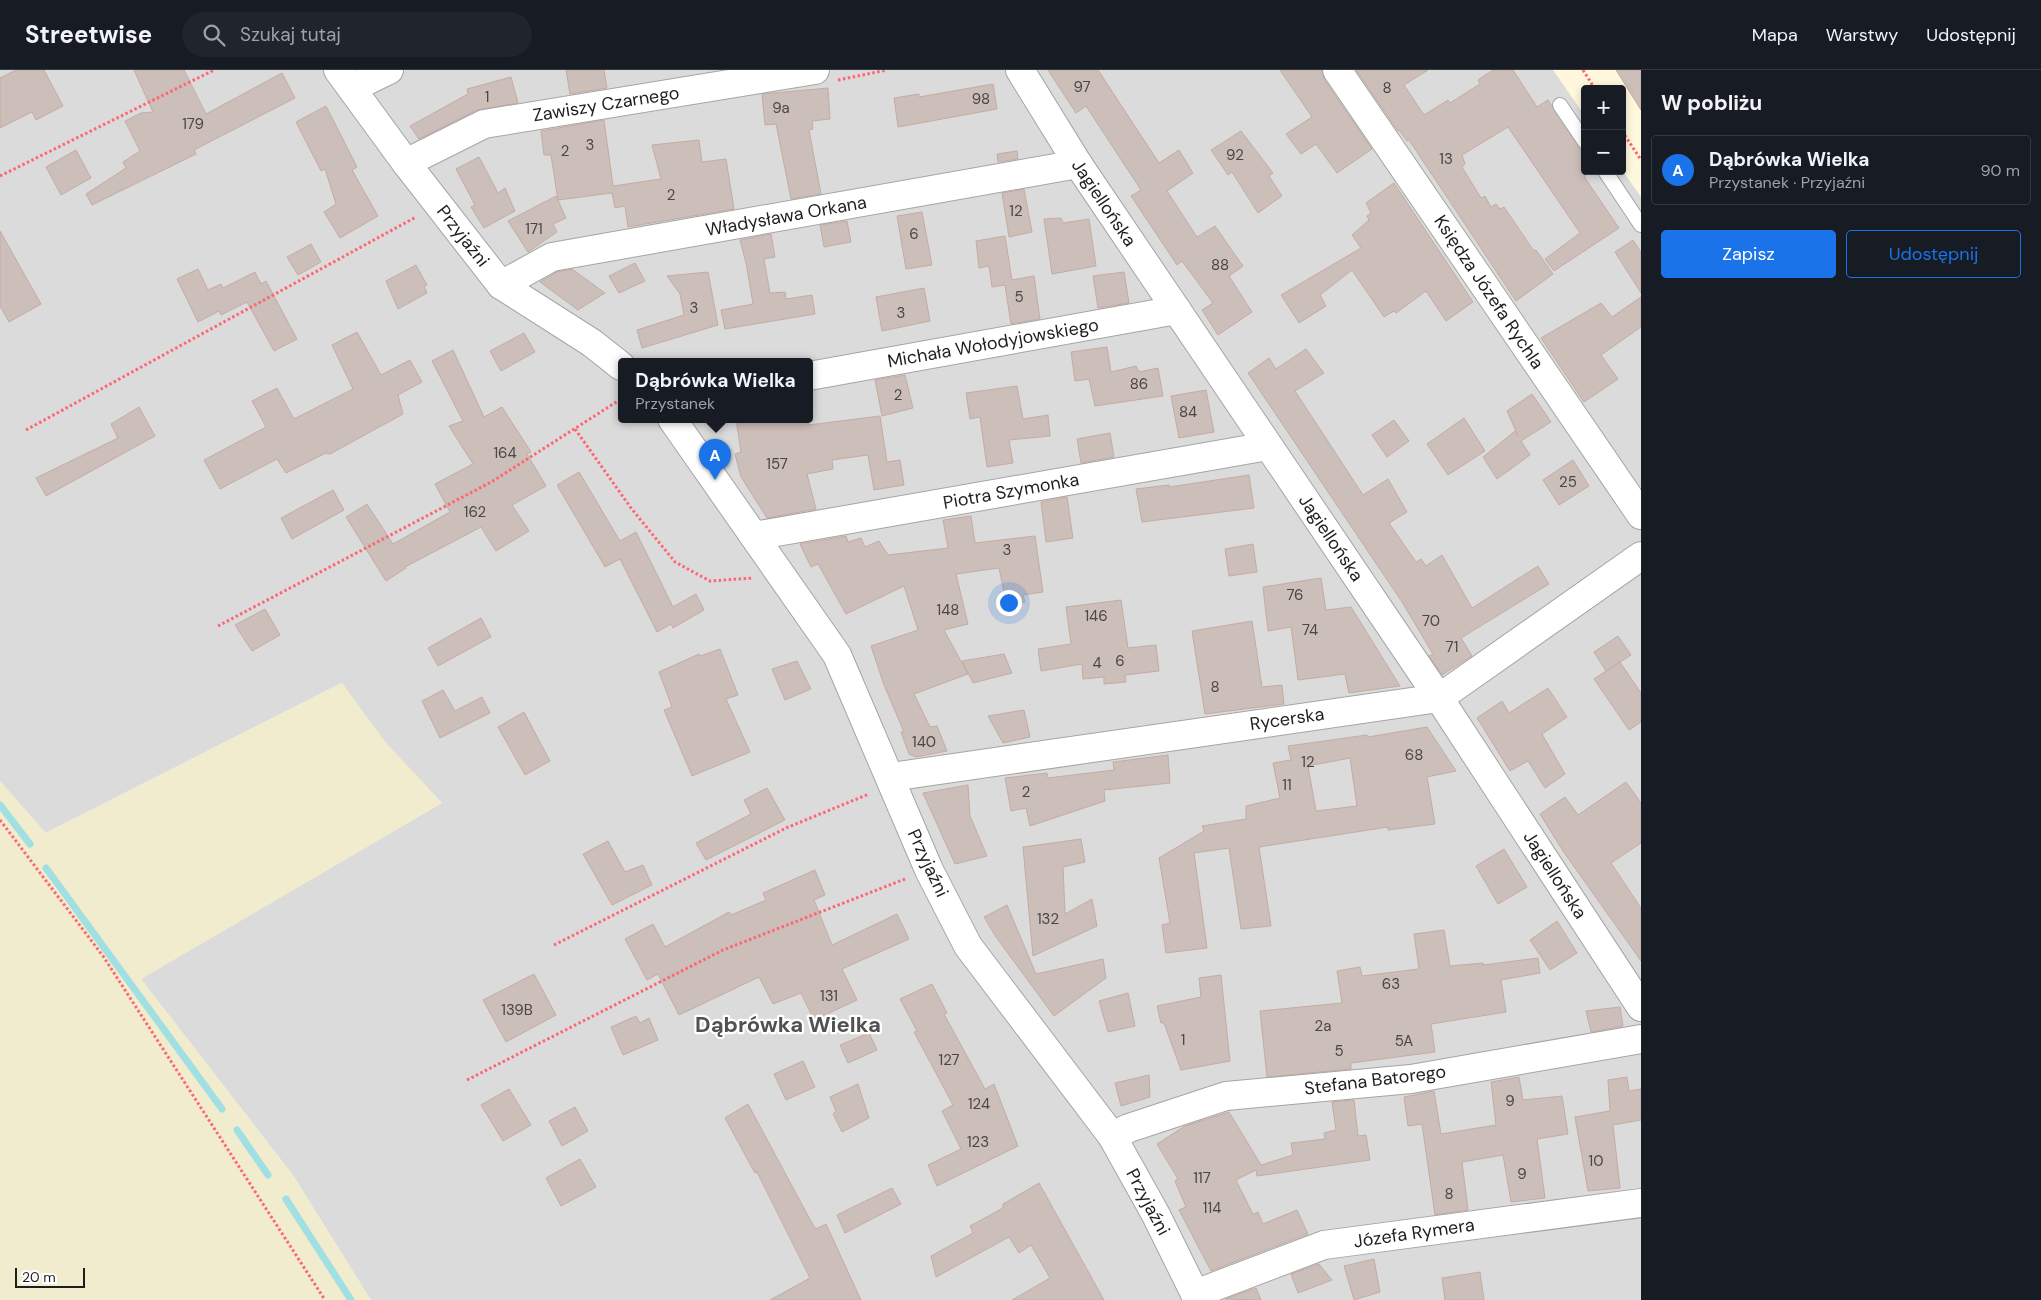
<!DOCTYPE html>
<html lang="pl">
<meta charset="utf-8">
<style>
:root{--surface:#171b24;--page:#20242c;--text:#f1f3f6;--muted:#9ea1a6;--line:#363941;--accent:#1a73e8}
body{margin:0;font-family:"DM Sans",sans-serif;background:var(--page);color:var(--text)}
.controls{position:absolute;right:15px;top:15px;display:grid;overflow:hidden;border-radius:5px;box-shadow:0 2px 8px #0003}
.controls button{width:45px;height:45px;display:grid;place-items:center;padding:0;border:0;border-bottom:1px solid var(--line);background:var(--surface);color:var(--text);font:25px sans-serif}
.scale{position:absolute;left:15px;bottom:12px;width:70px;box-sizing:border-box;padding-left:5px;border:2px solid #1e1e1e;border-top:0;font-size:14px;line-height:18px;white-space:nowrap;color:#1e1e1e;-webkit-text-stroke:4px #fff;paint-order:stroke}
.you{position:absolute;left:1008px;top:532px;width:18px;height:18px;margin:-12px;border:4px solid #fff;border-radius:50%;background:#1a73e8;box-shadow:0 0 0 8px #1a73e833}
.badge{display:grid;place-items:center;width:32px;height:32px;border-radius:50%;background:var(--accent);color:#fff;font-size:16px;font-weight:700}
.pin{position:absolute;translate:-50% -41px;filter:drop-shadow(0 1px 2px #0008)}
.pin::after{content:'';position:absolute;top:26px;width:18px;height:15px;background:inherit;clip-path:polygon(0 0,100% 0,50% 100%)}
.popup{position:absolute;left:618px;top:288px;width:195px;height:65px;box-sizing:border-box;display:grid;place-content:center;border-radius:5px;background:var(--surface);filter:drop-shadow(0 1px 4px #0005);font-size:16px;white-space:nowrap;color:var(--muted)}
.popup b{font-size:19px;color:var(--text)}
.popup::after{content:'';position:absolute;left:50%;top:100%;margin-left:-10px;border:10px solid transparent;border-top-color:var(--surface)}
.list{margin:0;padding:0;list-style:none}
h2{display:flex;justify-content:space-between;align-items:center;height:65px;margin:0;padding:0 20px;font-size:21px}
h2 small{font-size:16px;font-weight:400;color:var(--muted)}
.list li{display:grid;grid-template-columns:32px 1fr auto;gap:15px;align-items:center;box-sizing:border-box;height:70px;margin:0 10px 10px;padding:0 10px;border:1px solid var(--line);border-radius:5px}
.list b{display:block;font-size:19px;white-space:nowrap}
.list p{margin:0;font-size:16px;white-space:nowrap;color:var(--muted)}
.list em{font-size:16px;font-style:normal;color:var(--muted)}
.actions{display:flex;gap:10px;padding:15px 20px}
.actions a{flex:1;padding:11px 0;border:1px solid var(--accent);border-radius:5px;text-align:center;font-size:18px;color:var(--accent)}
.actions .main{background:var(--accent);color:#fff}
.icon{flex:none;width:28px;height:28px;fill:none;stroke:currentColor;stroke-width:2;stroke-linecap:round;stroke-linejoin:round}
.map{position:relative;flex:none;width:1641px;height:1230px;overflow:hidden}
header{display:flex;align-items:center;gap:30px;box-sizing:border-box;height:70px;padding:0 25px;background:var(--surface);border-bottom:1px solid var(--line)}
header strong{font-size:24px}
nav{display:flex;gap:28px;margin-inline-start:auto;font-size:18px}
.search{width:350px;height:45px;background:var(--page);display:flex;align-items:center;gap:12px;box-sizing:border-box;padding:0 18px;border-radius:28px;color:var(--muted);font-size:19px}
main{display:flex}
aside{flex:1;background:var(--surface)}
.map>svg:first-child{display:block}
</style>
<header>
<strong>Streetwise</strong>
<div class="search"><svg class="icon" aria-label="search" viewBox="0 0 24 24"><circle cx="10" cy="10" r="6"/><path d="M15 15l6 6"/></svg>Szukaj tutaj</div>
<nav><a>Mapa</a><a>Warstwy</a><a>Udostępnij</a></nav>
</header>
<main>
<div class="map">
<svg width="1641" height="1230" viewBox="0 0 1641 1230">
<rect width="100%" height="100%" fill="#f0e9e3"/>
<path fill="#dcdbdb" fill-rule="evenodd" d="M 0,0 L 1641,0 L 1641,1230 L 371,1230 L 293,1105 L 141,909 L 442,733 L 386,673 L 341,613 L 45,763 L 0,711 ZM 1585,19 L 1622,19 L 1622,101 L 1585,101 ZM 621,291 L 809,291 L 809,349 L 621,349 Z"/>
<polygon fill="#fff8dd" points="1553,0 1641,0 1641,127 1622,100 1622,19 1585,19 1585,46"/>
<polygon fill="#f0eccd" points="342,613 386,673 442,733 141,909 293,1105 371,1230 0,1230 0,711 46,763"/>
<g fill="none" stroke-linecap="round" stroke-linejoin="round">
<g stroke="#a0dfe2" stroke-width="7">
<polyline points="0,735 30,774"/>
<polyline points="46,798 222,1039"/>
<polyline points="237,1060 268,1105"/>
<polyline points="286,1129 351,1230"/>
</g>
</g>
<g fill="#ccbeb9" stroke="#c3aca4" fill-rule="evenodd">
<polygon points="16,0 44,0 63,36 36,50 32,42 0,58 0,8"/>
<polygon points="134,0 184,0 206,44 282,3 295,28 194,80 196,84 92,135 86,124 126,98 123,92 140,81 125,51 141,43 153,42"/>
<polygon points="566,0 604,0 607,18 570,24"/>
<polygon points="1048,0 1098,0 1159,93 1179,80 1193,103 1167,121 1197,167 1215,156 1243,196 1229,206 1252,242 1218,265 1202,240 1213,233 1182,191 1177,195 1131,126 1141,120 1086,36 1076,43"/>
<polygon points="1280,0 1322,0 1324,9 1372,79 1337,103 1316,74 1301,84 1286,64 1312,47"/>
<polygon points="1356,0 1428,0 1404,15 1424,45 1448,30 1450,33 1480,14 1478,10 1493,0 1513,0 1537,37 1548,30 1585,86 1585,108 1619,158 1554,201 1545,189 1580,163 1508,57 1462,85 1465,94 1462,97 1481,128 1485,126 1491,137 1496,134 1500,139 1504,137 1534,181 1536,180 1553,204 1516,231 1409,70 1407,71 1399,60 1398,61"/>
<polygon points="1616,0 1641,0 1641,40"/>
<polygon points="511,7 518,33 477,40 419,69 410,56 468,24 467,19"/>
<polygon points="993,14 997,39 898,57 894,28 919,24 919,27"/>
<polygon points="828,18 830,49 812,51 813,59 809,60 821,124 791,129 776,54 765,55 762,24"/>
<polygon points="326,36 357,97 352,100 378,146 340,168 324,142 336,134 325,99 321,101 296,52"/>
<polygon points="604,50 613,116 661,109 652,75 699,70 702,92 726,89 734,139 628,157 625,136 615,138 612,123 558,130 551,85 544,85 541,61"/>
<polygon points="1241,61 1273,103 1269,106 1282,126 1258,143 1232,102 1228,105 1211,80"/>
<polygon points="76,80 91,108 61,125 46,97"/>
<polygon points="1017,81 1018,89 998,92 997,84"/>
<polygon points="479,87 498,123 505,118 515,141 484,158 471,137 475,135 456,99"/>
<polygon points="1394,113 1473,232 1446,251 1426,221 1396,243 1394,241 1384,247 1352,200 1320,225 1326,236 1299,253 1281,225 1361,178 1352,165 1369,150 1367,146 1371,143 1366,133"/>
<polygon points="1024,119 1032,162 1009,167 1002,123"/>
<polygon points="556,126 566,148 553,154 557,162 528,182 508,151"/>
<polygon points="922,142 932,195 906,199 897,146"/>
<polygon points="1061,148 1063,153 1089,149 1096,196 1052,204 1044,149"/>
<polygon points="847,151 851,172 824,177 820,155"/>
<polygon points="0,161 41,234 9,252 0,236"/>
<polygon points="771,164 775,187 764,189 770,223 785,222 786,229 812,225 815,244 725,259 721,240 753,234 746,193 740,170"/>
<polygon points="1005,166 1012,210 1034,206 1040,249 1011,254 1005,215 992,217 989,196 979,198 976,171"/>
<polygon points="1633,170 1641,182 1641,223 1615,182"/>
<polygon points="311,174 321,192 298,205 287,187"/>
<polygon points="635,193 645,211 619,223 609,206"/>
<polygon points="416,195 427,215 424,216 427,223 398,239 386,211"/>
<polygon points="198,199 208,220 221,214 223,218 255,202 261,214 266,211 297,269 274,281 247,232 221,245 219,241 198,252 177,209"/>
<polygon points="572,199 605,223 578,240 540,212 557,202"/>
<polygon points="708,202 718,255 642,278 637,260 684,245 680,224 667,206"/>
<polygon points="1124,202 1129,233 1098,238 1093,206"/>
<polygon points="924,218 930,251 882,261 876,227"/>
<polygon points="1641,227 1641,257 1601,285 1618,309 1584,332 1541,268 1601,233 1612,247"/>
<polygon points="357,262 381,305 410,290 422,312 398,325 403,344 330,384 326,383 286,403 277,389 220,419 204,390 266,357 252,331 277,318 294,349 353,319 332,275"/>
<polygon points="524,263 535,282 501,301 490,281"/>
<polygon points="1107,277 1111,302 1136,296 1139,302 1158,298 1163,326 1095,336 1089,309 1075,311 1071,282"/>
<polygon points="1306,279 1324,303 1295,321 1363,425 1388,409 1407,442 1389,453 1416,492 1421,489 1426,496 1442,485 1472,538 1538,496 1549,514 1461,568 1472,586 1442,605 1429,586 1433,584 1402,532 1248,303 1269,288 1276,299"/>
<polygon points="453,280 484,347 502,337 531,382 527,384 546,416 512,435 529,461 496,481 481,457 405,497 406,498 386,511 346,447 367,434 393,474 450,442 435,414 473,394 449,356 463,351 432,291"/>
<polygon points="905,305 913,338 882,346 875,310"/>
<polygon points="1017,316 1023,349 1048,345 1050,366 1009,370 1013,393 987,397 980,347 970,349 966,323"/>
<polygon points="1206,320 1214,362 1179,368 1171,326"/>
<polygon points="1532,324 1551,352 1521,371 1530,385 1497,409 1483,387 1515,361 1518,366 1507,341"/>
<polygon points="139,337 155,366 46,426 36,408 118,368 111,354"/>
<polygon points="880,346 887,392 900,390 904,415 874,420 868,385 832,390 833,399 807,404 816,439 767,448 741,407 735,384 741,382 736,349 807,349 809,355"/>
<polygon points="1464,348 1485,381 1448,405 1427,374"/>
<polygon points="1394,350 1409,371 1387,387 1372,365"/>
<polygon points="1110,363 1114,387 1081,393 1077,369"/>
<polygon points="1573,390 1589,416 1559,435 1543,410"/>
<polygon points="579,402 620,471 636,462 673,537 696,524 704,540 673,558 671,554 657,562 620,489 605,497 557,415"/>
<polygon points="1249,405 1254,438 1142,452 1136,419 1169,415 1169,417"/>
<polygon points="333,420 344,440 292,469 281,448"/>
<polygon points="1067,427 1073,468 1046,472 1041,432"/>
<polygon points="971,446 975,473 1035,466 1043,522 1023,525 1025,532 1007,536 999,498 956,504 968,554 944,560 968,604 914,624 930,657 937,656 947,681 916,687 909,684 901,662 904,662 884,615 871,576 918,560 904,516 846,544 818,494 811,497 800,474 846,466 848,472 861,468 865,477 879,471 888,485 948,478 943,450"/>
<polygon points="1253,474 1257,502 1229,506 1225,479"/>
<polygon points="1321,508 1326,540 1351,537 1400,616 1349,623 1345,604 1298,610 1291,557 1268,561 1263,517"/>
<polygon points="1121,530 1128,578 1156,575 1159,601 1125,605 1126,612 1104,614 1104,607 1083,609 1082,594 1041,601 1038,579 1071,574 1066,537"/>
<polygon points="265,539 280,565 252,581 235,555"/>
<polygon points="481,548 491,567 438,596 428,578"/>
<polygon points="1252,551 1262,617 1282,615 1284,634 1205,644 1192,561"/>
<polygon points="1618,566 1631,585 1606,601 1594,582"/>
<polygon points="720,579 738,625 726,629 750,682 692,706 664,640 672,637 659,602 699,584 700,586"/>
<polygon points="1004,584 1012,603 973,613 962,591"/>
<polygon points="797,591 811,619 785,630 772,599"/>
<polygon points="1620,592 1641,623 1641,652 1629,660 1594,609"/>
<polygon points="1548,618 1567,647 1542,664 1565,704 1545,718 1528,691 1510,701 1477,648 1502,631 1509,643"/>
<polygon points="443,620 455,641 482,627 490,643 440,668 422,631"/>
<polygon points="1024,640 1030,667 1003,673 988,646"/>
<polygon points="524,642 550,691 525,705 498,657"/>
<path d="M 1427,657 L 1456,701 L 1427,707 L 1435,754 L 1388,760 L 1388,757 L 1259,777 L 1271,856 L 1241,859 L 1229,778 L 1194,783 L 1207,878 L 1166,883 L 1162,855 L 1170,853 L 1159,788 L 1204,761 L 1202,756 L 1246,749 L 1246,736 L 1280,728 L 1273,693 L 1291,690 L 1288,676 L 1367,665 L 1368,667 ZM 1350,688 L 1357,736 L 1316,741 L 1308,696 Z"/>
<polygon points="1168,685 1170,713 1104,720 1105,731 1030,756 1026,738 1011,741 1005,708 1047,703 1048,708 1114,700 1113,692"/>
<polygon points="1626,712 1641,733 1641,773 1611,793 1641,838 1641,891 1563,781 1540,744 1565,727 1578,745"/>
<polygon points="968,715 970,746 987,786 955,794 923,723"/>
<polygon points="767,718 785,750 706,790 696,773 751,744 744,730"/>
<polygon points="1081,769 1085,792 1063,797 1065,844 1092,829 1097,856 1033,886 1023,777"/>
<polygon points="608,771 625,802 643,795 652,815 612,835 583,784"/>
<polygon points="1504,779 1527,817 1498,834 1476,796"/>
<polygon points="815,800 825,825 814,830 832,875 897,844 909,869 842,899 857,930 814,950 801,923 773,934 759,907 679,945 658,904 647,910 625,869 653,854 665,877 729,842 731,845 766,830 763,823"/>
<polygon points="1007,835 1036,904 1103,889 1106,908 1054,946 996,867 984,847"/>
<polygon points="1557,851 1577,883 1550,900 1530,870"/>
<polygon points="1444,860 1450,896 1483,893 1483,895 1538,888 1540,903 1501,910 1506,942 1431,954 1435,982 1351,993 1351,999 1267,1007 1260,941 1342,933 1337,901 1360,897 1362,906 1419,899 1414,864"/>
<polygon points="534,904 556,945 506,972 483,930"/>
<polygon points="1221,905 1230,991 1181,1000 1164,953 1161,953 1157,936 1201,927 1199,908"/>
<polygon points="932,914 947,943 944,944 985,1019 994,1014 1018,1076 937,1116 928,1095 961,1079 942,1041 953,1035 914,962 917,961 900,929"/>
<polygon points="1128,923 1135,956 1108,962 1099,931"/>
<polygon points="1620,937 1623,956 1591,962 1586,941"/>
<polygon points="636,946 640,953 649,948 658,970 623,985 611,957"/>
<polygon points="869,963 877,980 848,993 840,975"/>
<polygon points="803,991 815,1017 786,1030 774,1004"/>
<polygon points="1149,1005 1150,1027 1121,1036 1115,1013"/>
<polygon points="1519,1007 1523,1030 1562,1026 1568,1064 1537,1069 1545,1128 1511,1132 1503,1085 1462,1092 1468,1140 1435,1145 1422,1054 1408,1056 1404,1027 1434,1021 1441,1064 1496,1055 1491,1012"/>
<polygon points="1627,1007 1629,1021 1641,1019 1641,1050 1613,1055 1620,1118 1588,1121 1575,1047 1610,1041 1608,1010"/>
<polygon points="858,1014 869,1048 842,1062 833,1044 836,1041 830,1027"/>
<polygon points="509,1019 531,1055 503,1071 481,1035"/>
<polygon points="1354,1030 1358,1066 1366,1065 1370,1090 1257,1106 1256,1100 1236,1110 1253,1144 1258,1142 1263,1154 1297,1140 1308,1164 1211,1201 1179,1140 1186,1137 1175,1111 1178,1109 1157,1074 1185,1056 1229,1042 1261,1095 1293,1085 1291,1073 1325,1069 1324,1063 1336,1060 1332,1032"/>
<polygon points="748,1034 813,1155 816,1159 826,1154 861,1230 770,1230 810,1208 757,1102 755,1103 725,1048"/>
<polygon points="575,1037 588,1061 562,1076 549,1051"/>
<polygon points="580,1089 596,1117 561,1136 546,1108"/>
<polygon points="1039,1113 1104,1230 1012,1230 1050,1208 1031,1175 1019,1183 1009,1167 936,1207 931,1186 973,1163 970,1156 1003,1138 1003,1134"/>
<polygon points="892,1118 901,1134 845,1163 837,1145"/>
<polygon points="1374,1189 1380,1222 1354,1230 1344,1196"/>
<polygon points="1319,1194 1332,1210 1298,1223 1291,1204"/>
<polygon points="1480,1202 1484,1230 1445,1230 1442,1208"/>
<polygon points="1256,1218 1261,1230 1225,1229"/>
</g>
<g fill="none" stroke-linecap="round" stroke-linejoin="round">
<g stroke="#a5a5a5" stroke-width="16">
<g id="service">
<polyline points="1560,35 1585,72"/>
<polyline points="1605,101 1641,155"/>
</g>
</g>
<g stroke="#a5a5a5" stroke-width="30">
<g id="minor">
<polyline points="1020,0 1078,94 1439,628 1641,937"/>
<polyline points="1337,0 1641,445"/>
<polyline points="352,18 389,0"/>
<polyline points="406,93 484,54 815,0"/>
<polyline points="501,215 552,187 1078,94"/>
<polyline points="809,306 1177,240"/>
<polyline points="754,466 1268,376"/>
<polyline points="891,707 1439,628 1641,486"/>
<polyline points="1112,1066 1129,1058 1226,1026 1411,1009 1641,969"/>
<polyline points="1195,1224 1324,1175 1641,1133"/>
</g>
</g>
<g stroke="#a5a5a5" stroke-width="30">
<g id="tertiary">
<polyline points="338,0 406,93 501,215 592,273 621,296"/>
<polyline points="672,349 837,585 929,800 968,876 1112,1066 1156,1145 1198,1230"/>
</g>
</g>
<g stroke="#ff6573" stroke-width="3" stroke-dasharray="2.5 2.5" stroke-linecap="butt">
<polyline points="1583,0 1595,19"/>
<polyline points="838,10 887,0"/>
<polyline points="1622,61 1641,90"/>
<polyline points="0,106 214,0"/>
<polyline points="575,359 631,438 675,492 710,511 753,508"/>
<polyline points="26,360 416,147"/>
<polyline points="218,556 493,411 621,329"/>
<polyline points="0,750 103,886 325,1230"/>
<polyline points="554,875 786,758 869,724"/>
<polyline points="467,1010 723,880 905,809"/>
</g>
<use href="#service" stroke="#fff" stroke-width="14"/>
<use href="#minor" stroke="#fff" stroke-width="28"/>
<use href="#tertiary" stroke="#fff" stroke-width="28"/>
</g>
<g text-anchor="middle" dominant-baseline="central" stroke-width="4.5" stroke-linejoin="round" paint-order="stroke">
<g font-size="15" fill="#4a4645">
<text x="1082" y="17">97</text>
<text x="1387" y="18">8</text>
<text x="487" y="27">1</text>
<text x="981" y="29">98</text>
<text x="781" y="38">9a</text>
<text x="193" y="54">179</text>
<text x="590" y="75">3</text>
<text x="565" y="81">2</text>
<text x="1235" y="85">92</text>
<text x="1446" y="89">13</text>
<text x="671" y="125">2</text>
<text x="1016" y="141">12</text>
<text x="534" y="159">171</text>
<text x="914" y="164">6</text>
<text x="1220" y="195">88</text>
<text x="1019" y="227">5</text>
<text x="694" y="238">3</text>
<text x="901" y="243">3</text>
<text x="1139" y="314">86</text>
<text x="898" y="325">2</text>
<text x="1188" y="342">84</text>
<text x="505" y="383">164</text>
<text x="777" y="394">157</text>
<text x="1568" y="412">25</text>
<text x="475" y="442">162</text>
<text x="1007" y="480">3</text>
<text x="1295" y="525">76</text>
<text x="948" y="540">148</text>
<text x="1096" y="546">146</text>
<text x="1431" y="551">70</text>
<text x="1310" y="560">74</text>
<text x="1452" y="577">71</text>
<text x="1120" y="591">6</text>
<text x="1097" y="593">4</text>
<text x="1215" y="617">8</text>
<text x="924" y="672">140</text>
<text x="1414" y="685">68</text>
<text x="1308" y="692">12</text>
<text x="1287" y="715">11</text>
<text x="1026" y="722">2</text>
<text x="1048" y="849">132</text>
<text x="1391" y="914">63</text>
<text x="829" y="926">131</text>
<text x="517" y="940">139B</text>
<text x="1323" y="956">2a</text>
<text x="1183" y="970">1</text>
<text x="1404" y="971">5A</text>
<text x="1339" y="981">5</text>
<text x="949" y="990">127</text>
<text x="1510" y="1031">9</text>
<text x="979" y="1034">124</text>
<text x="978" y="1072">123</text>
<text x="1596" y="1091">10</text>
<text x="1522" y="1104">9</text>
<text x="1202" y="1108">117</text>
<text x="1449" y="1124">8</text>
<text x="1212" y="1138">114</text>
</g>
<g font-size="18" fill="#1e1e1e" stroke="#fff">
<text transform="translate(606 34) rotate(-9)">Zawiszy Czarnego</text>
<text transform="translate(1104 133) rotate(56)">Jagiellońska</text>
<text transform="translate(786 146) rotate(-10)">Władysława Orkana</text>
<text transform="translate(463 166) rotate(52)">Przyjaźni</text>
<text transform="translate(1489 222) rotate(56)">Księdza Józefa Rychla</text>
<text transform="translate(993 273) rotate(-10)">Michała Wołodyjowskiego</text>
<text transform="translate(1011 421) rotate(-10)">Piotra Szymonka</text>
<text transform="translate(1331 468) rotate(56)">Jagiellońska</text>
<text transform="translate(1287 649) rotate(-8)">Rycerska</text>
<text transform="translate(928 793) rotate(65)">Przyjaźni</text>
<text transform="translate(1555 805) rotate(57)">Jagiellońska</text>
<text transform="translate(1375 1010) rotate(-7)">Stefana Batorego</text>
<text transform="translate(1148 1132) rotate(62)">Przyjaźni</text>
<text transform="translate(1414 1163) rotate(-8)">Józefa Rymera</text>
</g>
<g font-size="22" font-weight="bold" fill="#515151" stroke="#fff">
<text x="788" y="954">Dąbrówka Wielka</text>
</g>
</g>
</svg>
<div class="controls">
<button>+</button>
<button>−</button>
</div>
<div class="scale">20 m</div>
<div class="you"></div>
<div class="pin badge" style="left:715px;top:410px">A</div>
<div class="popup"><b>Dąbrówka Wielka</b>Przystanek</div>
</div>
<aside>
<h2>W pobliżu<small></small></h2>
<ul class="list">
<li><span class="badge">A</span><div><b>Dąbrówka Wielka</b><p>Przystanek · Przyjaźni</p></div><em>90 m</em></li>
</ul>
<div class="actions"><a class="main">Zapisz</a><a>Udostępnij</a></div>
</aside>
</main>
